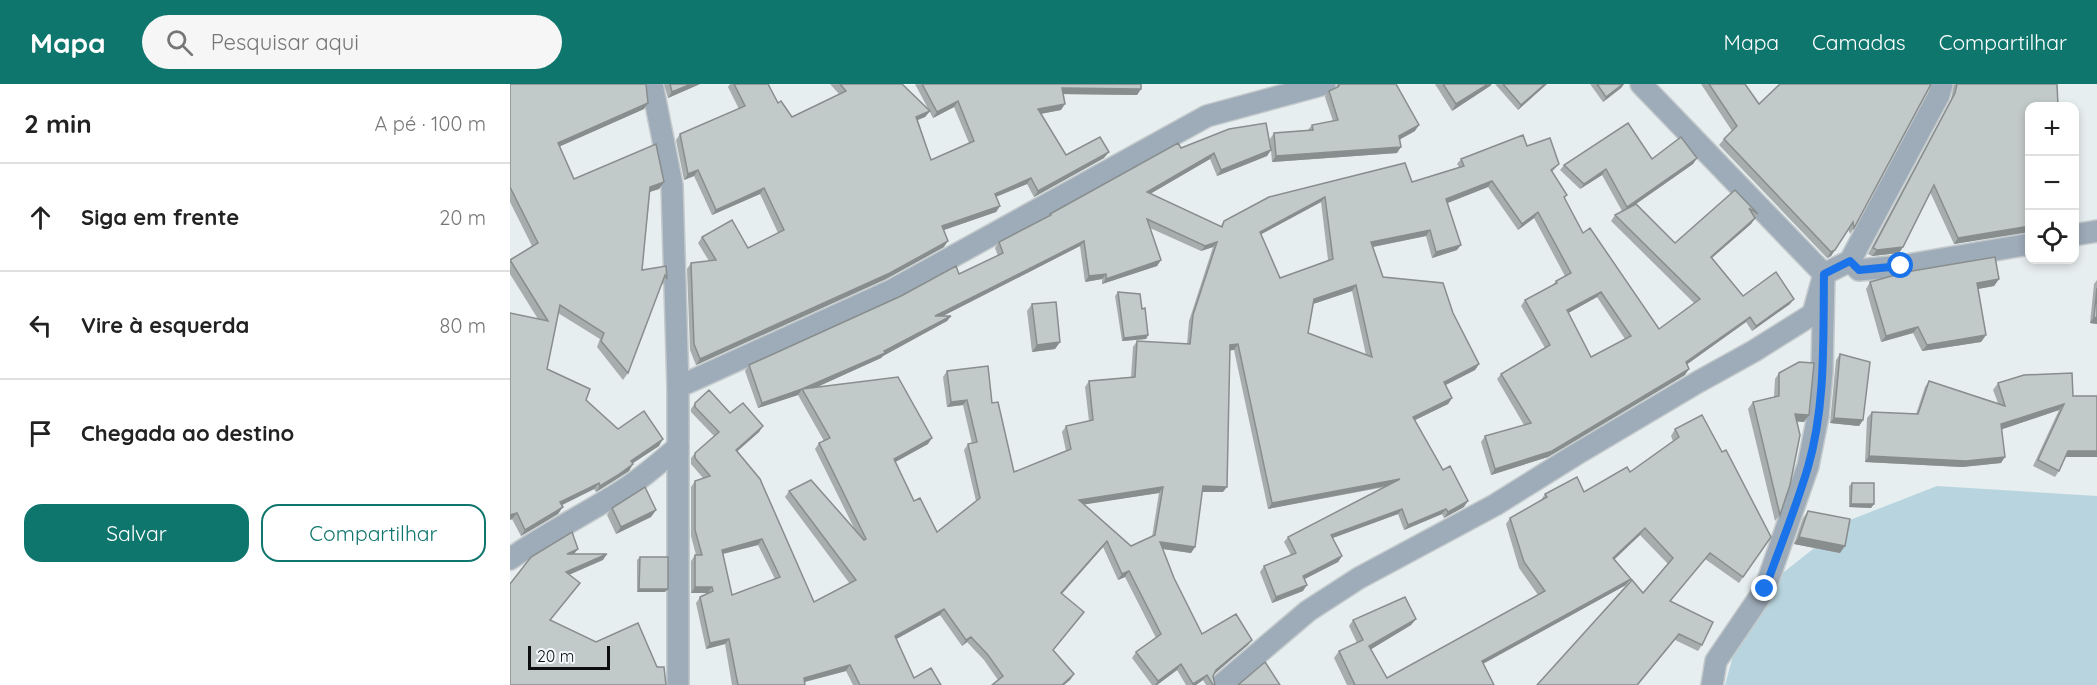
<!DOCTYPE html>
<html lang="pt">
<meta charset="utf-8">
<style>
:root{--surface:#fff;--page:#f6f6f6;--text:#222;--muted:#767676;--line:#e0e0e0;--accent:#0f766e}
body{margin:0;font-family:Quicksand,sans-serif;background:var(--page);color:var(--text)}
.controls{position:absolute;right:18px;top:18px;display:grid;overflow:hidden;border-radius:12px;box-shadow:0 3px 9px #0003}
.controls button{width:54px;height:54px;display:grid;place-items:center;padding:0;border:0;border-bottom:2px solid var(--line);background:var(--surface);color:var(--text);font:30px sans-serif}
.scale{position:absolute;left:18px;bottom:15px;width:82px;box-sizing:border-box;padding-left:6px;border:3px solid #0c0e0f;border-top:0;font-size:16px;line-height:21px;white-space:nowrap;color:#0c0e0f;-webkit-text-stroke:4px #f4fbfd;paint-order:stroke}
.stop{position:absolute;width:18px;height:18px;margin:-14px;border:4px solid #1a73e8;border-radius:50%;background:#fff}
.stop.end{background:#1a73e8;border-color:#fff;box-shadow:0 2px 6px #0008}
.list{margin:0;padding:0;list-style:none}
h2{display:flex;justify-content:space-between;align-items:center;height:78px;margin:0;padding:0 24px;font-size:26px}
h2 small{font-size:20px;font-weight:400;color:var(--muted)}
.list li{display:grid;grid-template-columns:39px 1fr auto;gap:18px;align-items:center;box-sizing:border-box;height:108px;padding:0 24px;border-top:2px solid var(--line)}
.list b{display:block;font-size:22px;white-space:nowrap}
.list em{font-size:20px;font-style:normal;color:var(--muted)}
.actions{display:flex;gap:12px;padding:18px 24px}
.actions a{flex:1;padding:14px 0;border:2px solid var(--accent);border-radius:18px;text-align:center;font-size:21px;color:var(--accent)}
.actions .main{background:var(--accent);color:#fff}
.icon{flex:none;width:33px;height:33px;fill:none;stroke:currentColor;stroke-width:2;stroke-linecap:round;stroke-linejoin:round}
.map{position:relative;flex:none;width:1587px;height:601px;overflow:hidden}
header{display:flex;align-items:center;gap:36px;box-sizing:border-box;height:84px;padding:0 30px;background:var(--accent);color:#fff}
header strong{font-size:28px}
nav{display:flex;gap:33px;margin-inline-start:auto;font-size:21px}
.search{width:420px;height:54px;background:var(--page);display:flex;align-items:center;gap:15px;box-sizing:border-box;padding:0 21px;border-radius:33px;color:var(--muted);font-size:22px}
main{display:flex}
aside{flex:1;background:var(--surface)}
.map>svg:first-child{display:block}
</style>
<header>
<strong>Mapa</strong>
<div class="search"><svg class="icon" aria-label="search" viewBox="0 0 24 24"><circle cx="10" cy="10" r="6"/><path d="M15 15l6 6"/></svg>Pesquisar aqui</div>
<nav><a>Mapa</a><a>Camadas</a><a>Compartilhar</a></nav>
</header>
<main>
<aside>
<h2>2 min<small>A pé · 100 m</small></h2>
<ul class="list">
<li><svg class="icon" aria-label="ahead" viewBox="0 0 24 24"><path d="M12 20V5M6 11l6-6 6 6"/></svg><div><b>Siga em frente</b></div><em>20 m</em></li>
<li><svg class="icon" aria-label="left" viewBox="0 0 24 24"><path d="M17 20v-9H6M10 6l-5 5 5 5"/></svg><div><b>Vire à esquerda</b></div><em>80 m</em></li>
<li><svg class="icon" aria-label="arrive" viewBox="0 0 24 24"><path d="M6 21V4h12l-3 4 3 4H6"/></svg><div><b>Chegada ao destino</b></div></li>
</ul>
<div class="actions"><a class="main">Salvar</a><a>Compartilhar</a></div>
</aside>
<div class="map">
<svg width="1587" height="601" viewBox="0 0 1587 601">
<rect width="100%" height="100%" fill="#e7eef0"/>
<polygon fill="#b8d5df" points="1427,402 1587,412 1587,601 1215,601 1226,561 1270,491 1340,436"/>
<g fill="none" stroke-linecap="round" stroke-linejoin="round">
<g stroke="#c4cacc" stroke-width="24">
<g id="street">
<polyline points="142,0 162,101 168,303 168,601"/>
<polyline points="1131,0 1314,190 1312,288 1308,332 1298,382 1255,505 1206,577 1202,601"/>
<polyline points="1564,151 1587,147"/>
<polyline points="1340,177 1349,186 1391,182 1520,160"/>
<polyline points="168,303 382,206 697,32 815,0"/>
<path d="M 0,475 C 32,452 68,434 102,413 C 126,399 147,381 168,363"/>
<polyline points="711,601 798,527 849,494 985,421 1065,371 1188,298 1244,267 1303,230 1314,190 1340,177 1429,11 1432,0"/>
</g>
</g>
<use href="#street" stroke="#9eabb8" stroke-width="21"/>
</g>
<g fill="#a7adad" fill-rule="evenodd">
<polygon points="0,0 134,25 50,62 64,95 154,98 149,105 140,108 132,186 156,182 157,195 152,201 152,199 118,289 113,296 87,263 90,255 48,229 37,285 76,316 108,345 149,362 123,379 119,387 104,397 86,408 84,405 52,421 48,430 11,452 2,435 0,436 0,229 28,235 0,190 0,176 22,162 0,118"/>
<polygon points="154,0 190,0 158,14"/>
<polygon points="220,0 258,0 268,19 282,33 329,10 320,0 392,0 420,27 415,33 408,36 421,76 459,59 444,23 423,34 405,0 631,0 631,5 627,11 553,10 551,26 531,30 556,71 594,74 524,113 517,100 486,113 490,122 486,128 434,146 434,163 376,195 186,281 180,266 177,185 181,179 199,177 188,159 192,153 238,164 268,149 250,110 202,131 184,92 174,96 166,56 170,50 229,25 218,3"/>
<polygon points="827,0 886,0 905,47 889,56 887,69 762,78 760,55 764,49 798,46 802,41 823,37 815,13 819,7 827,4"/>
<polygon points="925,0 982,0 980,2 942,27"/>
<polygon points="985,0 1037,0 1008,26"/>
<polygon points="1080,0 1114,0 1111,4 1093,18"/>
<polygon points="1191,0 1235,0 1249,20 1421,0 1344,144 1340,150 1338,145 1321,172 1317,174 1209,61 1214,55 1222,47"/>
<polygon points="1444,0 1547,0 1520,22 1518,147 1444,160 1420,108 1393,163 1389,169 1362,172 1358,170 1441,15"/>
<path d="M 1017,62 L 1049,80 L 1042,88 L 1057,111 L 1054,115 L 1073,149 L 1149,245 L 1184,219 L 1101,137 L 1105,131 L 1112,127 L 1092,91 L 1070,105 L 1050,86 L 1054,81 L 1142,75 L 1187,74 L 1183,80 L 1126,120 L 1165,159 L 1225,106 L 1248,130 L 1241,140 L 1202,174 L 1233,212 L 1280,220 L 1242,247 L 1236,238 L 1177,280 L 1175,291 L 1038,373 L 981,391 L 971,358 L 975,352 L 1014,341 L 987,295 L 991,290 L 1035,264 L 1011,222 L 1015,216 L 1042,202 L 1046,197 L 1055,192 L 1024,134 L 1008,146 L 978,103 L 938,119 L 947,166 L 922,174 L 916,152 L 863,163 L 873,193 L 943,229 L 969,280 L 965,286 L 935,301 L 942,314 L 938,320 L 905,336 L 954,423 L 934,434 L 932,430 L 894,446 L 888,430 L 823,454 L 832,472 L 828,478 L 794,495 L 793,507 L 762,519 L 750,488 L 754,482 L 781,471 L 774,458 L 778,453 L 875,403 L 758,425 L 724,266 L 720,266 L 713,408 L 692,408 L 685,463 L 681,469 L 653,465 L 664,494 L 692,550 L 742,556 L 738,561 L 703,591 L 705,601 L 696,601 L 693,596 L 686,601 L 676,601 L 667,586 L 647,601 L 642,601 L 622,574 L 626,568 L 646,554 L 615,493 L 608,496 L 593,463 L 552,510 L 574,528 L 543,566 L 564,590 L 560,596 L 554,601 L 482,601 L 488,596 L 474,576 L 457,558 L 452,562 L 430,531 L 386,555 L 404,594 L 431,601 L 343,601 L 336,587 L 295,598 L 295,601 L 222,601 L 215,560 L 196,565 L 186,519 L 190,513 L 198,509 L 181,509 L 181,477 L 185,471 L 186,471 L 181,452 L 181,403 L 185,397 L 193,394 L 181,380 L 181,374 L 185,369 L 204,352 L 181,328 L 181,325 L 185,319 L 220,329 L 253,342 L 249,348 L 227,367 L 304,518 L 340,500 L 275,413 L 279,407 L 345,446 L 305,365 L 309,359 L 314,357 L 288,311 L 248,324 L 235,287 L 239,281 L 449,190 L 488,172 L 485,164 L 489,158 L 538,133 L 540,130 L 671,64 L 761,66 L 757,72 L 707,92 L 700,75 L 640,110 L 710,143 L 714,137 L 759,113 L 902,98 L 949,83 L 947,80 L 951,75 ZM 811,118 L 818,176 L 770,194 L 751,150 ZM 640,144 L 691,167 L 703,163 L 679,237 L 677,260 L 627,257 L 623,263 L 621,293 L 579,297 L 575,303 L 579,337 L 556,342 L 552,348 L 556,367 L 504,388 L 482,319 L 437,287 L 433,293 L 437,323 L 453,321 L 462,360 L 458,360 L 454,366 L 466,417 L 427,448 L 404,417 L 385,378 L 418,360 L 304,304 L 371,274 L 373,272 L 437,237 L 441,232 L 433,232 L 570,162 L 575,198 L 592,195 L 592,200 L 647,182 L 651,176 ZM 842,207 L 856,271 L 798,249 L 803,220 ZM 1087,213 L 1115,255 L 1081,273 L 1058,229 ZM 649,409 L 642,453 L 621,462 L 574,420 ZM 248,461 L 265,495 L 222,511 L 213,470 Z"/>
<polygon points="1489,195 1484,202 1468,205 1476,251 1471,258 1412,267 1403,249 1371,258 1356,205 1360,198"/>
<polygon points="1587,196 1587,240 1580,239 1584,200"/>
<polygon points="608,208 632,225 638,251 636,255 612,257 605,212"/>
<polygon points="522,220 550,258 545,265 522,268 517,227"/>
<polygon points="1330,270 1353,336 1349,342 1320,339 1326,276"/>
<polygon points="1269,289 1294,338 1286,337 1270,431 1265,437 1238,325 1243,318 1264,313 1265,295"/>
<polygon points="1419,297 1488,319 1483,306 1488,299 1563,312 1587,373 1555,373 1549,387 1545,393 1523,382 1549,326 1492,345 1491,379 1452,383 1355,378 1357,334 1362,328 1406,330 1415,303"/>
<polygon points="1165,345 1212,368 1261,453 1229,499 1195,475 1160,517 1192,561 1188,567 1165,556 1128,601 1027,601 1133,509 1158,480 1130,451 1104,476 1116,501 973,580 984,601 837,601 824,574 829,567 847,559 839,542 843,536 906,535 901,541 861,565 877,594 1028,511 1009,484 996,440 1000,434 1031,416 1035,410 1074,408 1120,388 1163,357 1161,352"/>
<polygon points="1342,399 1364,420 1361,424 1339,423 1339,402"/>
<polygon points="102,424 146,426 141,433 106,450 97,431"/>
<polygon points="1298,427 1330,469 1284,460 1293,434"/>
<polygon points="130,473 155,508 127,508 127,476"/>
</g>
<g fill="#888d8d">
<polygon points="181,0 190,0 158,14 162,8"/>
<polygon points="978,0 982,0 980,2 942,27 946,20"/>
<polygon points="1035,0 1037,0 1008,26 1011,21"/>
<polygon points="1114,0 1111,4 1093,18 1096,13"/>
<polygon points="552,4 631,5 627,11 548,10"/>
<polygon points="448,17 444,23 423,34 427,28"/>
<polygon points="138,19 134,25 44,65 48,59"/>
<polygon points="555,20 551,26 524,31 528,25"/>
<polygon points="420,27 415,33 402,38 406,33"/>
<polygon points="909,41 905,47 885,58 889,52"/>
<polygon points="891,63 887,69 762,78 766,72"/>
<polygon points="761,66 757,72 707,92 711,86"/>
<polygon points="599,68 594,74 524,113 528,107"/>
<polygon points="704,69 700,75 633,114 637,108"/>
<polygon points="1187,74 1183,80 1113,129 1117,123"/>
<polygon points="1096,85 1092,91 1070,105 1074,100"/>
<polygon points="188,86 184,92 174,96 178,90"/>
<polygon points="521,94 517,100 480,115 485,110"/>
<polygon points="982,97 978,103 932,121 936,115"/>
<polygon points="154,98 149,105 136,109 140,103"/>
<polygon points="254,104 250,110 202,131 206,126"/>
<polygon points="815,113 811,118 746,153 750,148"/>
<polygon points="490,122 486,128 428,148 432,142"/>
<polygon points="1028,128 1024,134 1008,146 1012,140"/>
<polygon points="1245,134 1241,140 1197,178 1201,173"/>
<polygon points="1520,142 1520,148 1444,160 1448,154"/>
<polygon points="920,146 916,152 857,164 861,158"/>
<polygon points="438,157 434,163 376,195 186,281 190,275"/>
<polygon points="574,157 570,162 421,238 425,232"/>
<polygon points="707,158 703,163 691,167 695,162"/>
<polygon points="951,161 947,166 922,174 926,168"/>
<polygon points="1393,163 1389,169 1362,172 1367,166"/>
<polygon points="1325,166 1321,172 1317,174 1321,168"/>
<polygon points="651,176 647,182 592,200 596,195"/>
<polygon points="596,190 592,195 575,198 579,192"/>
<polygon points="1489,195 1484,202 1462,206 1467,199"/>
<polygon points="846,201 842,207 800,221 804,215"/>
<polygon points="1091,208 1087,213 1053,232 1057,226"/>
<polygon points="1284,215 1280,220 1242,247 1246,242"/>
<polygon points="441,232 437,237 373,272 371,274 294,309 292,305 374,267"/>
<polygon points="1240,233 1236,238 1172,284 1176,278"/>
<polygon points="1584,233 1587,234 1587,240 1580,239"/>
<polygon points="1408,243 1403,249 1371,258 1376,252"/>
<polygon points="638,251 636,255 612,257 614,254"/>
<polygon points="1476,251 1471,258 1412,267 1417,261"/>
<polygon points="550,258 545,265 522,268 527,261"/>
<polygon points="728,260 724,266 716,267 720,261"/>
<polygon points="969,280 965,286 930,304 934,298"/>
<polygon points="1179,285 1175,291 1038,373 981,391 985,385"/>
<polygon points="292,305 288,311 248,324 252,319"/>
<polygon points="942,314 938,320 899,339 903,333"/>
<polygon points="457,316 453,321 437,323 441,318"/>
<polygon points="1554,320 1549,326 1487,347 1491,340"/>
<polygon points="1285,330 1299,331 1294,338 1280,337"/>
<polygon points="1324,334 1353,336 1349,342 1320,339"/>
<polygon points="253,342 249,348 222,372 226,366"/>
<polygon points="422,354 418,360 380,381 384,375"/>
<polygon points="153,355 149,362 117,383 121,377"/>
<polygon points="1558,367 1587,367 1587,373 1554,373"/>
<polygon points="1359,372 1495,373 1491,379 1452,383 1355,378"/>
<polygon points="123,380 119,387 86,408 90,402"/>
<polygon points="890,395 886,400 758,425 762,419"/>
<polygon points="89,399 84,405 46,424 50,418"/>
<polygon points="693,402 717,403 713,408 689,408"/>
<polygon points="653,403 649,409 565,422 569,416"/>
<polygon points="958,417 954,423 934,434 938,428"/>
<polygon points="1341,420 1364,420 1361,424 1339,423"/>
<polygon points="53,423 48,430 11,452 15,446"/>
<polygon points="892,425 888,430 817,456 821,451"/>
<polygon points="936,425 932,430 894,446 898,441"/>
<polygon points="146,426 141,433 106,450 111,443"/>
<polygon points="7,429 2,435 0,436 0,431"/>
<polygon points="1135,444 1130,451 1098,481 1103,474"/>
<polygon points="1289,453 1335,462 1330,469 1284,460"/>
<polygon points="252,455 248,461 208,471 212,466"/>
<polygon points="597,457 593,463 547,515 551,509"/>
<polygon points="650,458 685,463 681,469 646,464"/>
<polygon points="68,465 64,470 57,470"/>
<polygon points="97,470 93,476 52,494 56,488"/>
<polygon points="832,472 828,478 789,498 793,492"/>
<polygon points="619,487 615,493 608,496 612,490"/>
<polygon points="1121,495 1116,501 967,583 972,577"/>
<polygon points="797,501 793,507 762,519 766,513"/>
<polygon points="185,503 202,503 198,509 181,509"/>
<polygon points="129,505 158,505 155,508 127,508"/>
<polygon points="434,525 430,531 381,558 385,552"/>
<polygon points="906,535 901,541 855,569 859,562"/>
<polygon points="461,553 457,558 452,562 456,556"/>
<polygon points="219,555 215,560 196,565 200,559"/>
<polygon points="742,556 738,561 702,592 706,586"/>
<polygon points="671,580 667,586 647,601 645,601 648,597"/>
<polygon points="340,581 336,587 290,599 294,594"/>
<polygon points="564,590 560,596 554,601 552,601"/>
<polygon points="697,591 693,596 686,601 682,601"/>
</g>
<g fill="#c2c9c9" stroke="#888d8d" stroke-width="1.5" fill-rule="evenodd">
<polygon points="0,0 136,0 138,19 48,59 64,95 146,60 154,98 140,103 132,186 156,182 157,195 155,191 118,289 91,257 94,249 50,221 37,285 80,305 76,316 108,345 134,327 153,355 121,377 123,380 108,391 90,402 89,399 50,418 53,423 15,446 7,429 0,431 0,229 38,237 0,176 28,159 0,103"/>
<polygon points="160,0 181,0 162,8"/>
<polygon points="224,0 258,0 268,19 271,17 282,33 336,7 330,0 392,0 420,27 406,33 421,76 464,57 448,17 427,28 412,0 631,0 631,5 552,4 555,20 528,25 556,71 590,53 599,68 528,107 521,94 485,110 490,122 432,142 438,157 380,189 190,275 184,260 181,179 206,176 192,153 222,136 238,164 274,146 254,104 206,126 188,86 178,90 170,50 235,22"/>
<polygon points="830,0 886,0 909,41 889,52 891,63 766,72 764,49 803,46 802,41 828,36 819,7 828,3"/>
<polygon points="933,0 978,0 946,20"/>
<polygon points="993,0 1035,0 1011,21"/>
<polygon points="1087,0 1113,0 1096,13"/>
<polygon points="1199,0 1235,0 1249,20 1270,0 1421,0 1344,144 1343,138 1325,166 1321,168 1214,55 1227,42"/>
<polygon points="1447,0 1547,0 1548,22 1520,22 1520,142 1448,154 1424,101 1393,163 1367,166 1363,164 1445,9"/>
<path d="M 756,39 L 761,66 L 711,86 L 704,69 L 637,108 L 712,143 L 714,137 L 759,113 L 895,79 L 902,98 L 954,82 L 951,75 L 1013,51 L 1017,62 L 1040,54 L 1049,80 L 1041,86 L 1057,111 L 1054,113 L 1073,149 L 1080,144 L 1149,245 L 1190,215 L 1105,131 L 1126,120 L 1165,159 L 1225,106 L 1248,130 L 1239,124 L 1245,134 L 1201,173 L 1233,212 L 1266,188 L 1284,215 L 1246,242 L 1240,233 L 1176,278 L 1179,285 L 1042,367 L 985,385 L 975,352 L 1021,339 L 991,290 L 1040,261 L 1015,216 L 1047,199 L 1046,197 L 1061,189 L 1028,128 L 1012,140 L 982,97 L 936,115 L 951,161 L 926,168 L 920,146 L 861,158 L 873,193 L 933,199 L 943,229 L 969,280 L 934,298 L 942,314 L 903,333 L 933,386 L 940,382 L 958,417 L 938,428 L 936,425 L 898,441 L 892,425 L 821,451 L 832,472 L 793,492 L 797,501 L 766,513 L 754,482 L 786,469 L 778,453 L 890,395 L 762,419 L 728,260 L 720,261 L 717,403 L 693,402 L 685,463 L 650,458 L 664,494 L 692,550 L 726,530 L 742,556 L 706,586 L 703,592 L 705,601 L 703,601 L 697,591 L 683,600 L 671,580 L 648,597 L 626,568 L 651,550 L 619,487 L 612,490 L 597,457 L 551,509 L 574,528 L 543,566 L 564,590 L 552,601 L 482,601 L 493,592 L 478,571 L 461,553 L 456,556 L 434,525 L 385,552 L 404,594 L 421,584 L 431,601 L 350,601 L 340,581 L 294,594 L 295,601 L 228,601 L 219,555 L 200,559 L 190,513 L 203,507 L 202,503 L 185,503 L 185,471 L 192,471 L 185,446 L 185,397 L 200,392 L 185,374 L 185,369 L 209,348 L 185,323 L 185,319 L 199,306 L 220,329 L 233,319 L 253,342 L 226,366 L 250,395 L 304,518 L 346,496 L 279,407 L 301,396 L 354,456 L 356,455 L 309,359 L 320,354 L 292,305 L 252,319 L 239,281 L 391,212 L 446,182 L 449,190 L 493,169 L 489,158 L 541,131 L 540,130 L 668,59 L 671,64 L 719,45 ZM 815,113 L 823,175 L 770,194 L 750,148 ZM 637,135 L 695,162 L 707,158 L 683,231 L 680,260 L 627,257 L 625,293 L 579,297 L 583,336 L 556,342 L 561,365 L 504,388 L 488,318 L 482,319 L 478,282 L 437,287 L 441,318 L 457,316 L 467,358 L 458,360 L 470,414 L 427,448 L 410,414 L 404,417 L 384,375 L 422,354 L 388,293 L 292,305 L 375,269 L 374,267 L 441,232 L 425,232 L 574,157 L 579,192 L 596,190 L 596,195 L 651,176 ZM 846,201 L 862,273 L 798,249 L 804,215 ZM 1091,208 L 1121,252 L 1081,273 L 1057,226 ZM 653,403 L 645,451 L 621,462 L 569,416 ZM 252,455 L 270,493 L 222,511 L 212,466 Z"/>
<polygon points="1118,39 1142,75 1171,53 1187,74 1117,123 1096,85 1074,100 1054,81"/>
<polygon points="1485,173 1489,195 1467,199 1476,251 1417,261 1408,243 1376,252 1360,198 1396,188"/>
<polygon points="1587,204 1587,234 1584,233"/>
<polygon points="608,208 630,210 632,225 635,224 638,251 614,254"/>
<polygon points="546,218 550,258 527,261 522,220"/>
<polygon points="1330,270 1360,278 1353,336 1324,334"/>
<polygon points="1289,278 1304,279 1299,331 1285,330 1290,351 1280,401 1270,431 1243,318 1269,312 1269,289"/>
<polygon points="1562,289 1563,312 1587,312 1587,367 1558,367 1549,387 1528,376 1554,320 1491,340 1495,373 1456,377 1359,372 1362,328 1408,330 1419,297 1495,322 1488,299 1514,291"/>
<polygon points="1192,331 1212,368 1216,366 1261,453 1233,493 1200,469 1160,517 1203,538 1192,561 1169,550 1127,601 1027,601 1122,496 1133,509 1163,474 1135,444 1103,474 1121,495 972,577 984,601 845,601 829,567 853,556 843,536 895,513 906,535 859,562 877,594 1035,507 1014,478 1000,434 1037,413 1035,410 1067,393 1074,408 1117,383 1120,388 1169,353 1165,345"/>
<polygon points="1342,399 1364,399 1364,420 1341,420"/>
<polygon points="135,403 146,426 111,443 102,424"/>
<polygon points="1298,427 1340,435 1335,462 1289,453"/>
<polygon points="62,448 68,465 57,470 97,470 56,488 70,499 40,536 86,558 128,539 147,583 154,583 156,601 0,601 0,500 21,473"/>
<polygon points="130,473 158,473 158,505 129,505"/>
<polygon points="755,578 770,601 728,601"/>
</g>
<g fill="none" stroke-linecap="round" stroke-linejoin="round">
<path stroke="#1a73e8" stroke-width="8" d="M 1255,505 C 1269,465 1286,424 1298,383 C 1316,321 1313,254 1314,190 L 1340,177 L 1349,186 L 1391,182"/>
</g>
</svg>
<div class="controls">
<button>+</button>
<button>−</button>
<button><svg class="icon" aria-label="locate" viewBox="0 0 24 24"><circle cx="12" cy="12" r="6"/><path d="M12 2v4M12 18v4M2 12h4M18 12h4"/></svg></button>
</div>
<div class="scale">20 m</div>
<div class="stop" style="left:1391px;top:182px"></div>
<div class="stop end" style="left:1255px;top:505px"></div>
</div>
</main>
